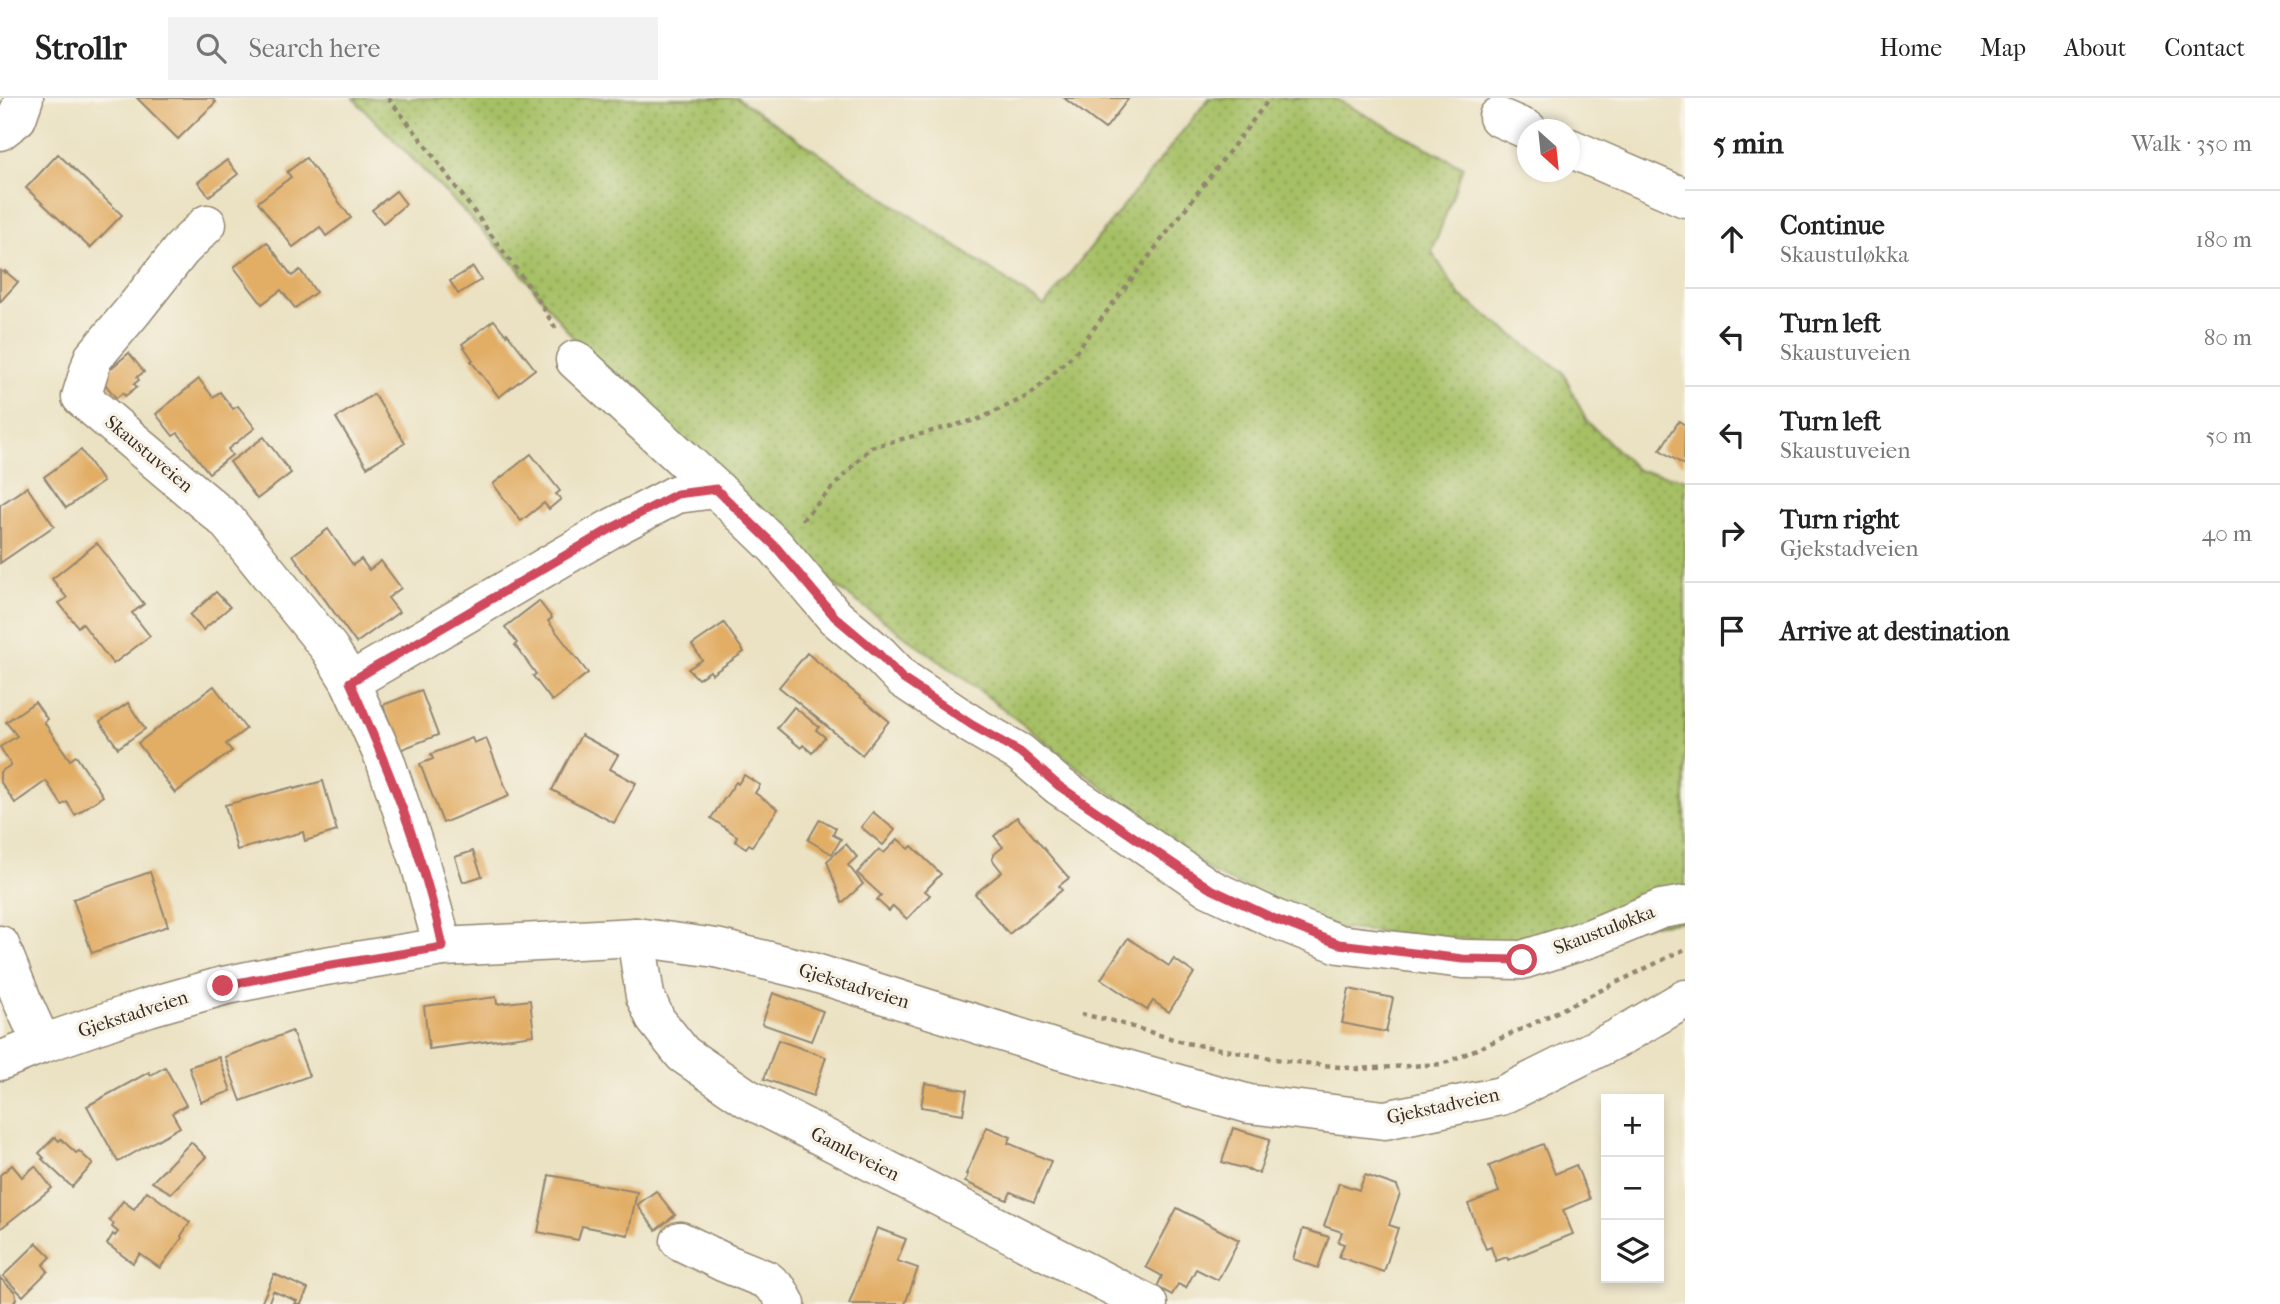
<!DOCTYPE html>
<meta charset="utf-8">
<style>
:root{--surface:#fff;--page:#f2f2f2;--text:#222;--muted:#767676;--line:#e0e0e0}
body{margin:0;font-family:"IM FELL French Canon",serif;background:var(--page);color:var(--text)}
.controls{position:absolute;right:21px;bottom:21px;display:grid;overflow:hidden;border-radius:0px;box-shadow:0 4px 10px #0003}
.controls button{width:63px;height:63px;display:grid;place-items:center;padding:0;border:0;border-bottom:2px solid var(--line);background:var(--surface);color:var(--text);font:35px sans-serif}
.compass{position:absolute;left:1517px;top:21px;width:63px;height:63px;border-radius:50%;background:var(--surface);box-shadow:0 4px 10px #0003;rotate:153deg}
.stop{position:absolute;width:21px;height:21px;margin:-16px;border:5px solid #d1495b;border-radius:50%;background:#fff}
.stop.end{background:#d1495b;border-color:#fff;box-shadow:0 2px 7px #0008}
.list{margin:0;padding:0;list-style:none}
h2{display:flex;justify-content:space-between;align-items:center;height:91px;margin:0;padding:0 28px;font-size:30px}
h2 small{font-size:23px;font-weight:400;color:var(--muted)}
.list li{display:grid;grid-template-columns:46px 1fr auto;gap:21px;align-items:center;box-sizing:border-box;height:98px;padding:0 28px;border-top:2px solid var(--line)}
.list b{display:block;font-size:26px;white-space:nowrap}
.list p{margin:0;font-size:23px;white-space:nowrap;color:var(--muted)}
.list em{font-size:23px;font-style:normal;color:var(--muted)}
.icon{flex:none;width:38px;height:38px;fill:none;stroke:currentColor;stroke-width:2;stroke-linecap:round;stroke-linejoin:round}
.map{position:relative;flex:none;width:1685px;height:1206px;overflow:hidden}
header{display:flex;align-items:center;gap:42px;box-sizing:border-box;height:98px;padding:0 35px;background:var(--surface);border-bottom:2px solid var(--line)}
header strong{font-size:33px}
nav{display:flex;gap:38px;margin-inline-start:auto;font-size:24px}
.search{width:490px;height:63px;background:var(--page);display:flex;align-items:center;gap:18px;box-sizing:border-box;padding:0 24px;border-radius:0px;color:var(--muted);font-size:26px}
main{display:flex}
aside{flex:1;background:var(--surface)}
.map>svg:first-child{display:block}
</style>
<header>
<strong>Strollr</strong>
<div class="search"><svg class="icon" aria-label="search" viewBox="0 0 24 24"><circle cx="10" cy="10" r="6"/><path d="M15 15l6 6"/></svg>Search here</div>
<nav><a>Home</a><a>Map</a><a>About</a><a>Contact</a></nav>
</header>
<main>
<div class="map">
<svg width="1685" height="1206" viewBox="0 0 1685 1206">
<defs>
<pattern id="grass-dots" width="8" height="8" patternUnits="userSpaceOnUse" patternTransform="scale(1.75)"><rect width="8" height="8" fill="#a6c065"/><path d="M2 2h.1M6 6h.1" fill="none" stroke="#889c53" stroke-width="1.8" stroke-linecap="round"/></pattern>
</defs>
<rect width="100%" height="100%" fill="#f7f3e8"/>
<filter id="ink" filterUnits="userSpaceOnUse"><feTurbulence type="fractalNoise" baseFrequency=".0143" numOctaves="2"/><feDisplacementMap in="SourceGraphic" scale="14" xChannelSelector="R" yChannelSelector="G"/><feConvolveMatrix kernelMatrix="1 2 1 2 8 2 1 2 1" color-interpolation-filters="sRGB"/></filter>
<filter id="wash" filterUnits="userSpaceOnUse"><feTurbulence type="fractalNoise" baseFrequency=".00686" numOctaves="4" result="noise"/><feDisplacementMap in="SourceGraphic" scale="28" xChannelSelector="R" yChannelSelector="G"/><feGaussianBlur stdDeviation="1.57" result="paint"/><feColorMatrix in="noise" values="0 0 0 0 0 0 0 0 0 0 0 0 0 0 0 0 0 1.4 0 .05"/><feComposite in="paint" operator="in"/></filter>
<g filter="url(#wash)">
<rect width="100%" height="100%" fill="#ebe2c3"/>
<polygon fill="url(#grass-dots)" stroke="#707542" stroke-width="2" points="353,0 737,0 1044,208 1209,0 1334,0 1463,69 1432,154 1459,197 1563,274 1586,322 1637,372 1685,381 1685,823 1497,844 1336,830 1214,776 974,588 683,378 511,162"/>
<g id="blocks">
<g fill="#e2ae66">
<polygon points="137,0 212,0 216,4 178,41"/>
<polygon points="1064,0 1129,0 1105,31"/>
<polygon points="58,56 122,117 90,150 26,90"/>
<polygon points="306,60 351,120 326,138 320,129 293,149 258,104 291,79 287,74"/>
<polygon points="227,62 238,76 209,98 198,84"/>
<polygon points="396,93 406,106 383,125 372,112"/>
<polygon points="267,144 292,178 300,172 316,194 295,210 281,192 262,206 234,169"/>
<polygon points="473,169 481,182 458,196 450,183"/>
<polygon points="0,172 4,175 5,173 18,184 0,204"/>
<polygon points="494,222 506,237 507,235 535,271 499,299 471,263 473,262 462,246"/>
<polygon points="129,255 144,274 137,279 139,282 134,286 137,289 125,298 123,295 116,300 103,283 102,278"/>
<polygon points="199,281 213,299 220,294 233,311 238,308 255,330 228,351 232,357 209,375 178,335 173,338 156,316"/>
<polygon points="374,296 405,345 367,369 336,320"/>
<polygon points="1679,323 1685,327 1684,367 1660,352"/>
<polygon points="264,339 291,375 257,401 230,364"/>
<polygon points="81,352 103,384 66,410 44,379"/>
<polygon points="531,356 560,393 556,396 561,401 549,411 544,405 521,423 493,386"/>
<polygon points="27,389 54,428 0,465 0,407"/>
<polygon points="328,431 353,467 361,461 369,472 381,463 401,490 388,500 399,514 356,545 293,457"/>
<polygon points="97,445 144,506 132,515 150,538 113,566 82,525 78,529 59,505 67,500 52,481"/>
<polygon points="216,494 230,509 203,532 190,517"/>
<polygon points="539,503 552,520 548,523 588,575 552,603 533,578 536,576 515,547 517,545 505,529"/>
<polygon points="724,525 744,554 712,576 710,573 698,581 688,571 702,562 692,547"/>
<polygon points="807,555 889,623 862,657 779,589"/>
<polygon points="214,588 246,631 226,646 232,653 175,695 138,645"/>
<polygon points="421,592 438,637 400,652 383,607"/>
<polygon points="35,604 47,621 44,624 70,662 76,658 103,698 75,717 67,704 62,707 46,683 15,705 0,683 0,674 11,667 0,649 17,638 6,624"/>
<polygon points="128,605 145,631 118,650 100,624"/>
<polygon points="794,609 819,629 816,632 825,639 812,655 803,647 801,650 777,630"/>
<polygon points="581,637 618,657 610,671 636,685 614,725 552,692"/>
<polygon points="472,640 474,645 486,640 509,698 443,725 420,666 433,661 431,656"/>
<polygon points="744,677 760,687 755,695 778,711 752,748 749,746 746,750 735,743 737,738 711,720 736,684 738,686"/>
<polygon points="323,683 337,733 305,743 303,734 237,752 225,707 293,689 294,691"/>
<polygon points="873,714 895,732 883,747 861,729"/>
<polygon points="1017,719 1069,780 1059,788 1062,792 1009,836 975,796 1002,774 992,761 994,758 993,757 1003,749 994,738"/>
<polygon points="820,721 836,730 833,737 841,741 832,756 808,742"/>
<polygon points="898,741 909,751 912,748 941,776 925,793 930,797 907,821 893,808 889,813 877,802 881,797 857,775 879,751 884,755"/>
<polygon points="846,746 857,759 848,767 863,786 842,805 827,763"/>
<polygon points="473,753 482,778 463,784 455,759"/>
<polygon points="150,774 168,828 92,855 73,801"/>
<polygon points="1128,840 1169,868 1174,861 1194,875 1169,914 1153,903 1147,912 1101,881"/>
<polygon points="1349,891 1393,900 1386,934 1342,925"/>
<polygon points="773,895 823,913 811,943 762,926"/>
<polygon points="496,899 497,906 530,902 534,937 429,951 424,908"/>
<polygon points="292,933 309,978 241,1003 225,959"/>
<polygon points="778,942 826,959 813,998 764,981"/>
<polygon points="219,959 231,993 201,1004 189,969"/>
<polygon points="165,969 186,1007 172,1015 180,1029 118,1064 87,1008 149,974 151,977"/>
<polygon points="925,985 967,992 963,1016 921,1009"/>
<polygon points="987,1029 1011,1039 1008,1045 1051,1063 1034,1104 1011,1094 1007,1102 965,1084 968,1076 966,1076"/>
<polygon points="1233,1030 1270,1041 1259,1075 1222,1064"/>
<polygon points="55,1039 59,1043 61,1041 76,1055 79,1053 93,1066 72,1089 42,1061 44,1060 39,1055"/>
<polygon points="191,1044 206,1059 171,1095 152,1084"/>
<polygon points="1543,1046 1555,1076 1576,1067 1590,1101 1563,1112 1573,1136 1508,1162 1507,1159 1496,1163 1491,1149 1486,1151 1468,1106 1499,1094 1489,1068"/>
<polygon points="12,1067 22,1079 35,1068 52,1090 0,1131 0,1077"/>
<polygon points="549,1077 637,1094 628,1137 582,1128 578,1142 538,1134"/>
<polygon points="1365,1077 1397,1088 1400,1096 1389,1127 1398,1130 1384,1174 1339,1159 1344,1146 1338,1144 1342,1134 1324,1128 1339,1085 1359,1092"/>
<polygon points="147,1093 190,1124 181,1138 182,1140 160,1170 140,1156 133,1165 107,1146 113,1136 115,1138 118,1134 112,1129 114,1126 109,1122 123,1103 134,1111"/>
<polygon points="656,1093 675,1117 656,1132 637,1107"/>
<polygon points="1177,1110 1239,1142 1218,1182 1196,1171 1186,1190 1178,1186 1172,1197 1157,1189 1162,1178 1146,1169"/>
<polygon points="877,1130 906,1141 897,1163 918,1170 905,1206 849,1206"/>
<polygon points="1303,1131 1329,1139 1318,1170 1293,1161"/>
<polygon points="37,1145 51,1159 43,1167 48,1173 23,1198 3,1178"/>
<polygon points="274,1176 308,1191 301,1206 295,1206 297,1203 273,1193 268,1206 261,1206"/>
<polygon points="0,1180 15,1194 16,1201 13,1206 0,1206"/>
</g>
</g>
</g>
<g filter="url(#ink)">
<use href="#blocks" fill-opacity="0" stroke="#938670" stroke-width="2"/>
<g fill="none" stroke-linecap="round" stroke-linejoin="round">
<g stroke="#938670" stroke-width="41">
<g id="minor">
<polyline points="1498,19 1528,32"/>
<polyline points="0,33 17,20 24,0"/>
<polyline points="1570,50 1685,100"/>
<polyline points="207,126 181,152 132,214 93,260 81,299 226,422 329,550 350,584 385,662 420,765 443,849"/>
<polyline points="575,262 716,391 776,449 835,519 879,556 903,581 972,627 1020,655 1059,688 1209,790 1275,821 1339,846 1463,861 1522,862 1591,840 1661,811 1685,807"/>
<polyline points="350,584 612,430 677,396 716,391"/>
<polyline points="636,839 645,898 656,922 683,956 747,1000 1148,1206"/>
<polyline points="0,847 22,902 42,946"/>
<polyline points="0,963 42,946 149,909 223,888 307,871 443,849 636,839 716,850 809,873 1059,952 1249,1006 1385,1022 1501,998 1618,940 1685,901"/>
<polyline points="680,1143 725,1165 767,1182 779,1193 786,1206"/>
</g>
</g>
<g stroke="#938670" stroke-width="4.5" stroke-dasharray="5 5" stroke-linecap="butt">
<polyline points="388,0 417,36 536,198 556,231"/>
<polyline points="802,422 871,349 979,321 1030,297 1075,255 1270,0"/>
<polyline points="1081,916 1113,923 1186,945 1287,963 1358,971 1443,966 1524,930 1685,851"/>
</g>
<use href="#minor" stroke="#fff" stroke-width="38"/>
</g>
</g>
<g fill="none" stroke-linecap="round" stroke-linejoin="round" filter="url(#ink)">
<path stroke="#d1495b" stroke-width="9" d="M 223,888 L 307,871 L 443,849 C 424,757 388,669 350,584 L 612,430 L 677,396 L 716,391 L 776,449 L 835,519 L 879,556 L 903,581 L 972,627 L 1020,654 L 1059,688 L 1209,790 L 1275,821 L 1339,846 L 1463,861 L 1522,862"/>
</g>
<g text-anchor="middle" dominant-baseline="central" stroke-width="7" stroke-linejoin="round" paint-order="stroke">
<g font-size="19" fill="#3b2a1e" stroke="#f7f3e8">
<text transform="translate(149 356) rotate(40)">Skaustuveien</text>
<text transform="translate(1604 832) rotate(-21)">Skaustuløkka</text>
<text transform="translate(854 888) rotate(17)">Gjekstadveien</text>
<text transform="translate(133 916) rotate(-18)">Gjekstadveien</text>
<text transform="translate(1443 1008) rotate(-12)">Gjekstadveien</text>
<text transform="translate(855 1056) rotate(27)">Gamleveien</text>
</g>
</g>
</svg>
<div class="controls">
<button>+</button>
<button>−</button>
<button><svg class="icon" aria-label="layers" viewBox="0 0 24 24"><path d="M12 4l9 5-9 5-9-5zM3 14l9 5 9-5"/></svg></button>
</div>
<svg class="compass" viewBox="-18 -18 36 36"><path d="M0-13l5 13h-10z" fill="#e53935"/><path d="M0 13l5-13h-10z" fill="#767676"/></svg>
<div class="stop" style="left:1522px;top:862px"></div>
<div class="stop end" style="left:223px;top:888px"></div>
</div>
<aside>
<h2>5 min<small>Walk · 350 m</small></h2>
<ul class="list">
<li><svg class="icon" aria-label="ahead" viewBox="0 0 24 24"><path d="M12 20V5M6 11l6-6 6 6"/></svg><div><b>Continue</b><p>Skaustuløkka</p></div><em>180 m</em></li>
<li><svg class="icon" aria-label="left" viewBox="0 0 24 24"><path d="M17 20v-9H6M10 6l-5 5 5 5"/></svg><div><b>Turn left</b><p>Skaustuveien</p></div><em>80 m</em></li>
<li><svg class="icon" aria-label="left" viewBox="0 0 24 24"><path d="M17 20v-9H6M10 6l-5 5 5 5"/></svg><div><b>Turn left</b><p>Skaustuveien</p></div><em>50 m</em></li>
<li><svg class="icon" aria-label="right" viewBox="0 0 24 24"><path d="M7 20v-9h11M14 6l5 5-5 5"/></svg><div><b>Turn right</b><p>Gjekstadveien</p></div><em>40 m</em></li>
<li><svg class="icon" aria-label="arrive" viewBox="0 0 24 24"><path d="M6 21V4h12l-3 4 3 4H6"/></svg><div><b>Arrive at destination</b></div></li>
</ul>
</aside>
</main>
